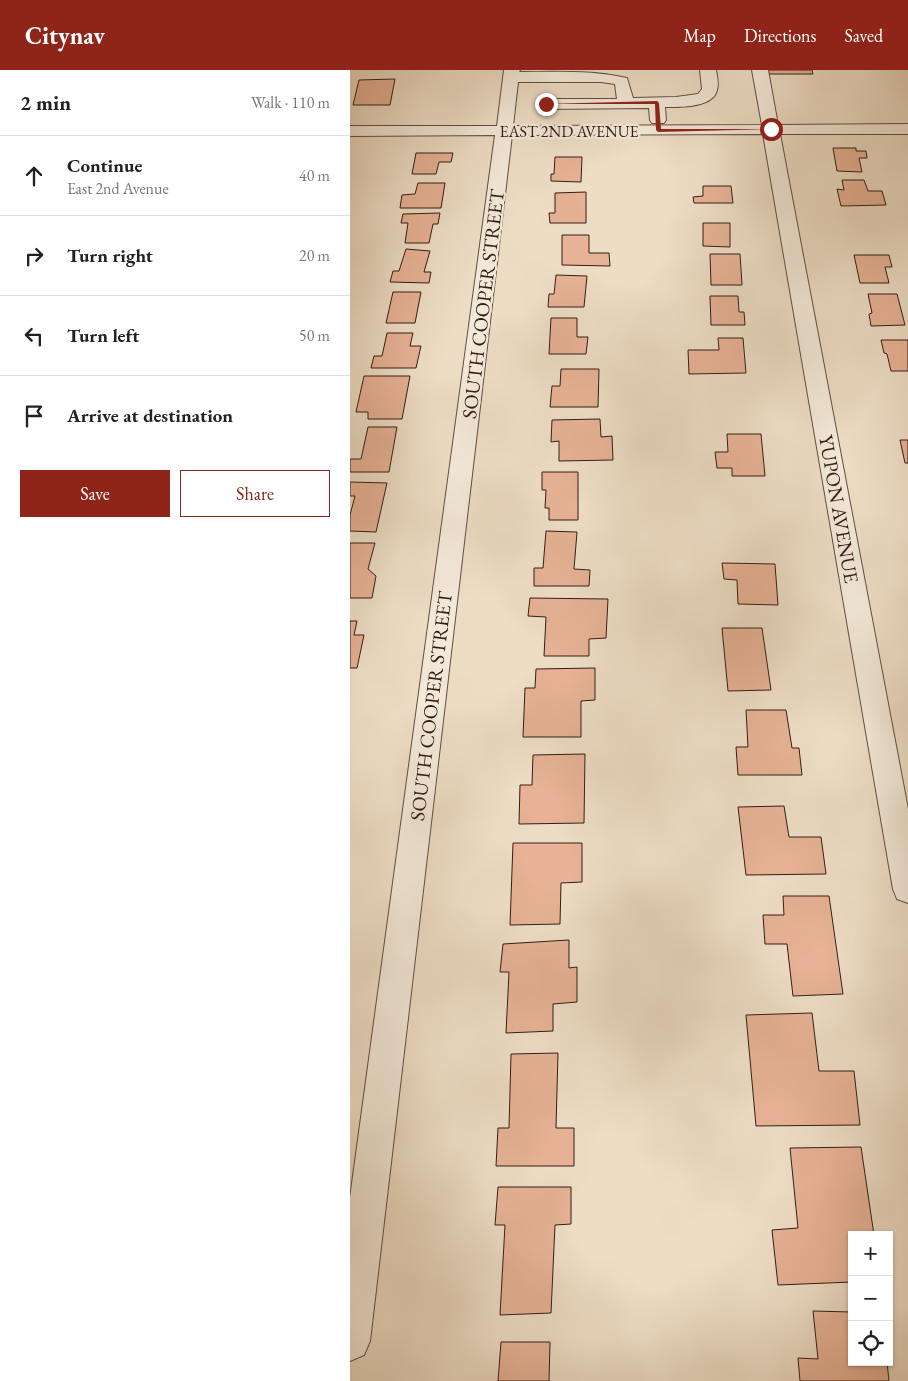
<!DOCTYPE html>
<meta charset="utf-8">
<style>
:root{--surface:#fff;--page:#f6f6f6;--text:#222;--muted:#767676;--line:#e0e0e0;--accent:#8f2418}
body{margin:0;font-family:"EB Garamond",serif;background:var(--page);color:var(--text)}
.controls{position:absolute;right:15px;bottom:15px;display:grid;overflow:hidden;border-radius:0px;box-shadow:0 1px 4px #0004}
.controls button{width:45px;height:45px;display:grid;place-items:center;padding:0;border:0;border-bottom:1px solid var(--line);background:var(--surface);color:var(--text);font:25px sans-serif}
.stop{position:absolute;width:15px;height:15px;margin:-11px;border:4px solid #8f2418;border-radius:50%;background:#fff}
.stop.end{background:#8f2418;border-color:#fff;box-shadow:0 1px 5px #0008}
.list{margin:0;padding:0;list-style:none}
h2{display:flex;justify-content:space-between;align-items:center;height:65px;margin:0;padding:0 20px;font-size:21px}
h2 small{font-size:16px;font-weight:400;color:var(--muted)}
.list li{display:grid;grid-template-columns:32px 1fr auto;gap:15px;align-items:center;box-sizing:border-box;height:80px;padding:0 20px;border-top:1px solid var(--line)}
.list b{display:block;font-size:19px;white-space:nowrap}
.list p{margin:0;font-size:16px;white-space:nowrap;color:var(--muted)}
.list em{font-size:16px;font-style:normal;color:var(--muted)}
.actions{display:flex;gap:10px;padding:15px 20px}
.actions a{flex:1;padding:11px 0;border:1px solid var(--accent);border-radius:0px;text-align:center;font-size:18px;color:var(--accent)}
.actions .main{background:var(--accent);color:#fff}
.icon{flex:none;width:28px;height:28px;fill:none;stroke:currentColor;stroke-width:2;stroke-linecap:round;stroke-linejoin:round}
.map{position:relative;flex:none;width:558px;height:1311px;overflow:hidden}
header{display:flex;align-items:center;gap:30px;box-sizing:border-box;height:70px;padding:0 25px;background:var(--accent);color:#fff}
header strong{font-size:24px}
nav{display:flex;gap:28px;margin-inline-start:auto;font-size:18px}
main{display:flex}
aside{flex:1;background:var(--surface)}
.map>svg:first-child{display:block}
</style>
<header>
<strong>Citynav</strong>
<nav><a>Map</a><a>Directions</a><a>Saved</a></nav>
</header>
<main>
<aside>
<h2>2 min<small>Walk · 110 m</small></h2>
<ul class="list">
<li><svg class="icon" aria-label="ahead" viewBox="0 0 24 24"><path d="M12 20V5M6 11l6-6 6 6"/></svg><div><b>Continue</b><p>East 2nd Avenue</p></div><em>40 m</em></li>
<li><svg class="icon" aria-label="right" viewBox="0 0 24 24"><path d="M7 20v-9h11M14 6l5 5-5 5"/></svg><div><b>Turn right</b></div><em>20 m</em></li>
<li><svg class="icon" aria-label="left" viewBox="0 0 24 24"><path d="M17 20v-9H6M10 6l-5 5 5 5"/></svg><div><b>Turn left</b></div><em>50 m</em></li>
<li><svg class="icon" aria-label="arrive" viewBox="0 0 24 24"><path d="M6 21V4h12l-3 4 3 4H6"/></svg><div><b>Arrive at destination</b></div></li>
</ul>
<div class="actions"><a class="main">Save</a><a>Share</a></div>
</aside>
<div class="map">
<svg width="558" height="1311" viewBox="0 0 558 1311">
<rect width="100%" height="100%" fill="#edddc5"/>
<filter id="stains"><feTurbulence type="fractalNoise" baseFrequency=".004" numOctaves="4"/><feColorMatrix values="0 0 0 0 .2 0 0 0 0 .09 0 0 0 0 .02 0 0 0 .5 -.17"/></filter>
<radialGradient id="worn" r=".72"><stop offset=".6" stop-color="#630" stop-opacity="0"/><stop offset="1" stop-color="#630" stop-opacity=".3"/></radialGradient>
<g fill="#e7b295" stroke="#321d16">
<polygon points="418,0 462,0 463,4 419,4"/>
<polygon points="45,9 40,35 3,35 9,10"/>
<polygon points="483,78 506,78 506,81 516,81 517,88 509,88 512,102 487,101"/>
<polygon points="66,83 103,83 101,92 89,92 86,104 62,104"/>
<polygon points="205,87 232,87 231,112 201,111 201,104 204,104"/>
<polygon points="492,110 514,110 518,121 532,121 536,135 491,136 487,119 494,120"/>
<polygon points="68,113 95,113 91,138 50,138 52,125 65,124"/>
<polygon points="353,116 381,116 383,133 344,133 343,127 353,126"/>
<polygon points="236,122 236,153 200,153 199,143 205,143 205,123"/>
<polygon points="90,143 88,154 83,154 79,173 55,173 58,153 51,153 53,144"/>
<polygon points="353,153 380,153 380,177 353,176"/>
<polygon points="212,165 239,165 239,183 259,183 260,196 212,195"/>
<polygon points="56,179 80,181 74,202 81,202 79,213 40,212 43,201 49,201"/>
<polygon points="360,184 390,184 392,215 361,215"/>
<polygon points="504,185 539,185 542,197 535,197 539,213 510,213"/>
<polygon points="206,205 237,206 234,237 198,237 199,224 204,224"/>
<polygon points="43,222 71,222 65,253 36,253"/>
<polygon points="518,224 547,224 555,255 521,256 519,244 522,243"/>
<polygon points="360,226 388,226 389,242 394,242 395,255 361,255"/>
<polygon points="201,248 227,248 227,267 238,267 236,284 199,284"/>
<polygon points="37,263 63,263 60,276 71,276 66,298 21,298 24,286 32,286"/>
<polygon points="368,268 393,268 396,303 339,304 338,280 369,280"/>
<polygon points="531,270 558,270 558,301 541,301 537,284 534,283"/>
<polygon points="211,299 249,299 248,337 200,337 202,316 210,316"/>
<polygon points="14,306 60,306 52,349 18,349 18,342 6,342"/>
<polygon points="250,349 251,367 262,366 263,390 209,391 209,371 201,372 202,350"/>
<polygon points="18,357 47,357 39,402 0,402 0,389 11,389"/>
<polygon points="377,364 411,364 415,406 382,406 382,398 367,398 365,382 378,382"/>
<polygon points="550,370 558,370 558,393 555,393"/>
<polygon points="192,402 228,402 228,450 199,450 199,438 195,438 196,420 192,420"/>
<polygon points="0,412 37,413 26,462 0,461 0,445 5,426 0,426"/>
<polygon points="196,461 227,462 224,499 240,500 239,516 184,516 184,498 193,498"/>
<polygon points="0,473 25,473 18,499 26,506 22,528 0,528"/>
<polygon points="372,493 425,494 428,535 388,534 387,510 374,509"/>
<polygon points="180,528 258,529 256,568 239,569 239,586 194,586 196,547 178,546"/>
<polygon points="0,551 7,551 4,565 14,565 7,598 0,598"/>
<polygon points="372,558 412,558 421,620 378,621"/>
<polygon points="245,598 245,630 231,631 231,667 173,667 175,618 185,618 186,599"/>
<polygon points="396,640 436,640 442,678 449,678 452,705 388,705 386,677 398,677"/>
<polygon points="235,684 234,753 169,754 170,715 182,715 183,685"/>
<polygon points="434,736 439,767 471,767 476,804 396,805 388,737"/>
<polygon points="163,773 232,773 232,812 211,813 210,854 160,855"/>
<polygon points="433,826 479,826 493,924 443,926 437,874 415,874 413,845 434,845"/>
<polygon points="219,870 219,898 227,897 227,932 203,934 203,961 156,963 159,902 150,902 153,874"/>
<polygon points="462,943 469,1001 504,1001 510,1055 406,1056 396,945"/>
<polygon points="208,983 206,1058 224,1058 224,1096 146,1096 148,1058 159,1058 161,984"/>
<polygon points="511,1077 524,1165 502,1165 502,1212 428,1215 422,1160 448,1158 440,1078"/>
<polygon points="148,1117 221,1117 221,1154 205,1155 201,1243 150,1245 155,1155 145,1155"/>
<polygon points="463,1241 502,1242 502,1292 537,1292 539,1311 450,1311 448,1288 468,1289"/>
<polygon points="151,1272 200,1272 199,1311 148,1311"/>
</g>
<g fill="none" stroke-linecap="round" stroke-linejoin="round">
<g stroke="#614d42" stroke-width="2">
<path id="minor" d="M 154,0 L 170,0 L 169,2 C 205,2 242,0 277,8 L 283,28 L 326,27 L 348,24 L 352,19 L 350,0 L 366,0 C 367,6 369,14 367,20 C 363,38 330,37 315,37 L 316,50 L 314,53 L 302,53 L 300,50 L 299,38 L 196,39 L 190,37 L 188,34 L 190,31 L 196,29 L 267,29 L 265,14 L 251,12 L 168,12 L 163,56 L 412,55 L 402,0 L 418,0 L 428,55 L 558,54 L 558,64 L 430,64 L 558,739 L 558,833 L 547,829 L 543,819 L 413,64 L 162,65 L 20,1271 L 14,1285 L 0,1291 L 0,1128 L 145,65 L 0,66 L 0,56 L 147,56 Z"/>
</g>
<use href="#minor" fill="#f3e9d9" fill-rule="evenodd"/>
</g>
<polygon fill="#8f2418" points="307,31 309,33 311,59 423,59 308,62 306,60 305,34 194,34"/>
<g text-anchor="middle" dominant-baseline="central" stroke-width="4.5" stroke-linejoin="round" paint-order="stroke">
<g font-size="16" fill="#321d16" stroke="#f3e9d9">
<text x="219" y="61">EAST 2ND AVENUE</text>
</g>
<g font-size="20" fill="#321d16" stroke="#f3e9d9">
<text transform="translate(133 234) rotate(-83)">SOUTH COOPER STREET</text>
<text transform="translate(489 439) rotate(80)">YUPON AVENUE</text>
<text transform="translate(81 636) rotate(-83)">SOUTH COOPER STREET</text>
</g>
</g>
<rect width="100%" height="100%" filter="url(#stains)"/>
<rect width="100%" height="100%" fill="url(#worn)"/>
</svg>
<div class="controls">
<button>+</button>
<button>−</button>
<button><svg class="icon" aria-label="locate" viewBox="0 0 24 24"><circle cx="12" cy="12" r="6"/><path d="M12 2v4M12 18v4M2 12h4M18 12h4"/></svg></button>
</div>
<div class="stop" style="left:421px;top:59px"></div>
<div class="stop end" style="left:196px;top:34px"></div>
</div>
</main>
